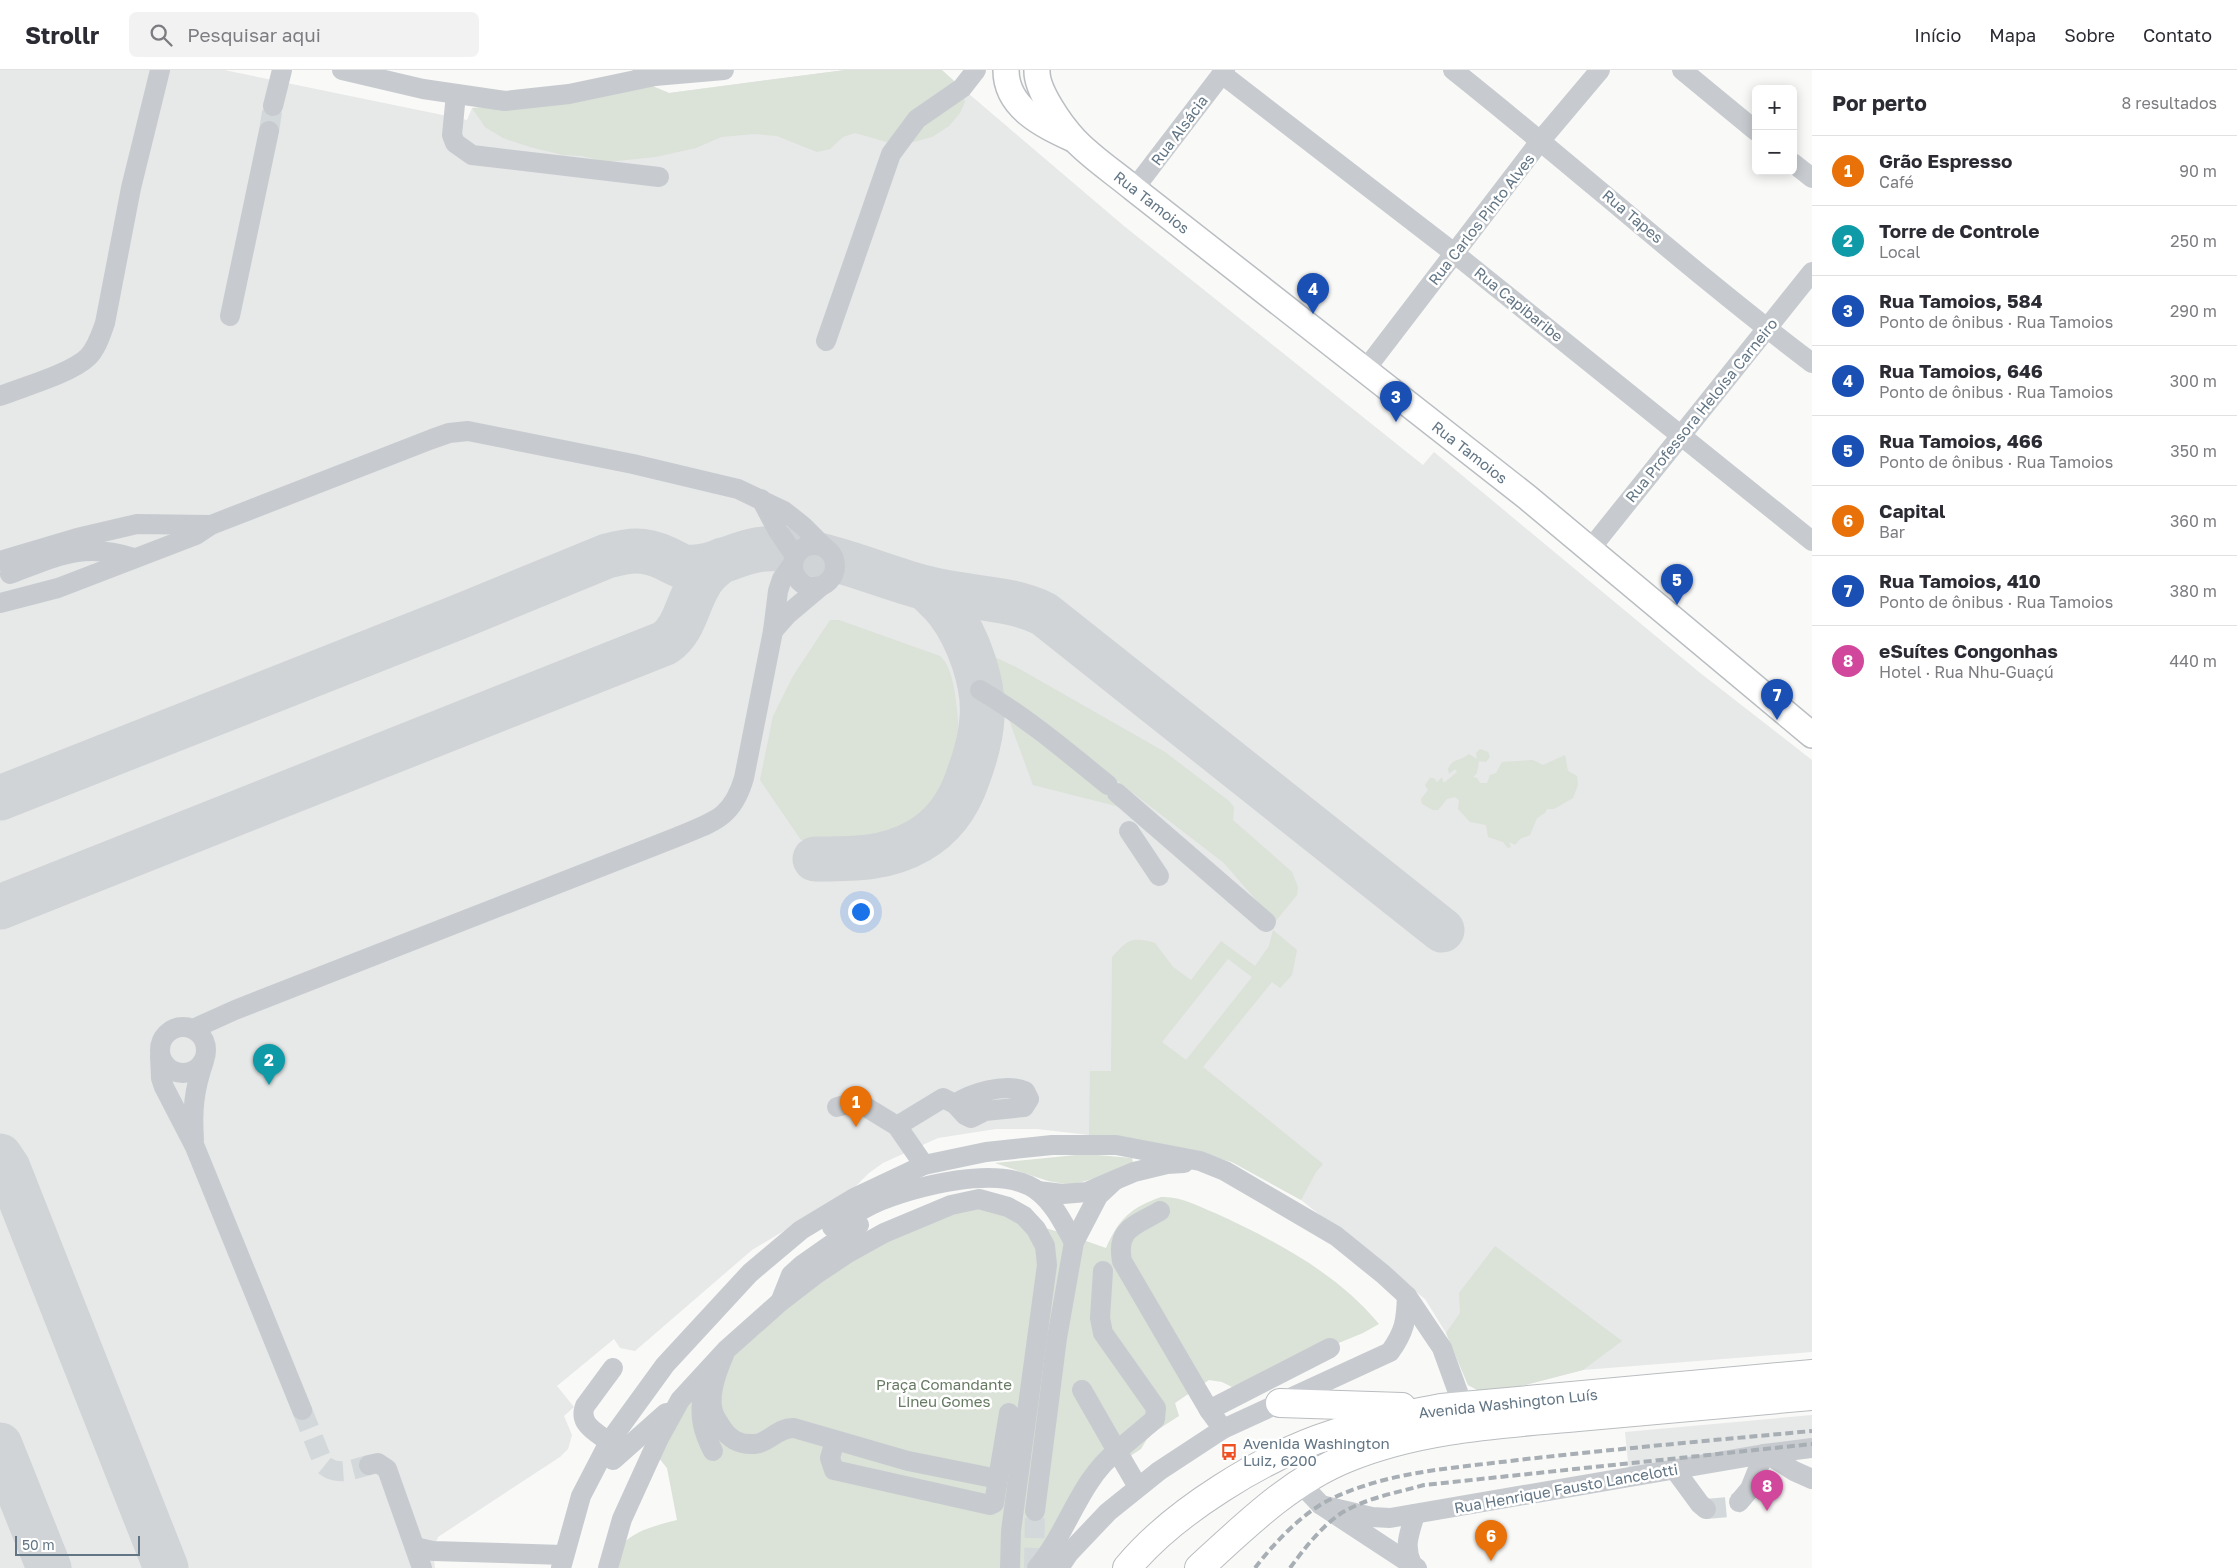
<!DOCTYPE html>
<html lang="pt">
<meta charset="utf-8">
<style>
:root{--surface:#fff;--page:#f2f2f3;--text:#2b2b33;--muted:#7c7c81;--line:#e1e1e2;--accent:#ee5022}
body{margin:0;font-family:"Golos Text",sans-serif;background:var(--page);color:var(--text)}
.controls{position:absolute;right:15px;top:15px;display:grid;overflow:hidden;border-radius:8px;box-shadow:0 2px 12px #0003}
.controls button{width:45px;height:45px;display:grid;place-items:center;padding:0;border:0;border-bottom:1px solid var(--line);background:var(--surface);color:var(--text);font:25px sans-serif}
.scale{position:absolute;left:15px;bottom:12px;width:125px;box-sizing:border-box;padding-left:5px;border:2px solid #627584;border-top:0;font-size:14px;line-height:18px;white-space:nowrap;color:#627584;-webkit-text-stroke:4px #fff;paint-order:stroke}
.you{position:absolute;left:860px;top:841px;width:18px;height:18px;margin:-12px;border:4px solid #fff;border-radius:50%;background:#1a73e8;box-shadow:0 0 0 8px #1a73e833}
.badge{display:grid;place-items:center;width:32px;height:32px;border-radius:50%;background:var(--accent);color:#fff;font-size:16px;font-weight:700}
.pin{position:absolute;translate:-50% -41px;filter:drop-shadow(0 1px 2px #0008)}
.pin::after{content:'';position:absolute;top:26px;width:18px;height:15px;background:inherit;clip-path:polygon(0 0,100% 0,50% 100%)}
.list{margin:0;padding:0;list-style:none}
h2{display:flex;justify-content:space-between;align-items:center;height:65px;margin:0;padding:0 20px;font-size:21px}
h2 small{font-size:16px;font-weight:400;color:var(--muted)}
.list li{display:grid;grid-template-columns:32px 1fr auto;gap:15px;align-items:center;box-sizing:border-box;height:70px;padding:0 20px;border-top:1px solid var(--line)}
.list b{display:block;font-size:19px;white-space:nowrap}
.list p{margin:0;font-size:16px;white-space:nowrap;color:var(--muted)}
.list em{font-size:16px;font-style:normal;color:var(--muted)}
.icon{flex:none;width:28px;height:28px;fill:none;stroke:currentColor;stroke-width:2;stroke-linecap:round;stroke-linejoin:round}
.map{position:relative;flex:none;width:1812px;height:1498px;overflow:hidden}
header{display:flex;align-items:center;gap:30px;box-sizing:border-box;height:70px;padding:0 25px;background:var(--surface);border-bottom:1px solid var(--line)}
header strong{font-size:24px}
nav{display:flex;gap:28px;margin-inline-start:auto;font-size:18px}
.search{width:350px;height:45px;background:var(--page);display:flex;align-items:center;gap:12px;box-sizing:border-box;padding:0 18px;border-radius:8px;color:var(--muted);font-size:19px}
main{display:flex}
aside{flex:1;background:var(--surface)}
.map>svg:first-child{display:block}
</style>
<header>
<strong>Strollr</strong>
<div class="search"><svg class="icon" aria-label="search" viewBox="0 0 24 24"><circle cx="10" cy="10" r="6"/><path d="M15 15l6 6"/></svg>Pesquisar aqui</div>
<nav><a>Início</a><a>Mapa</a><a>Sobre</a><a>Contato</a></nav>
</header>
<main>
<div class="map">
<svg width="1812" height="1498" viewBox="0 0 1812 1498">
<rect width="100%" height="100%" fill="#f9f9f7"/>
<g fill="#e7e8e8">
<polygon points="0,0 224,0 467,50 472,38 534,34 650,15 669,23 845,0 962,18 1124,156 1423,395 1434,382 1699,602 1812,690 1812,1282 1583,1300 1487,1325 1468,1315 1446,1263 1425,1229 1301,1130 1232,1092 1188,1079 1089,1065 1037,1059 996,1059 938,1068 883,1093 869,1103 851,1121 752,1180 635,1281 620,1278 614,1269 557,1316 574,1337 564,1346 572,1365 568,1379 560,1387 438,1467 433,1481 435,1498 0,1498"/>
<polygon points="1812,1345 1812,1385 1629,1402 1625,1362"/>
</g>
<g fill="#dbe2d8" fill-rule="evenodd">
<polygon points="845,0 942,0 962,18 965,32 960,43 949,56 932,67 906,74 894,74 855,63 843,67 830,79 817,82 777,66 754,64 721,67 696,78 655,87 607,92 582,86 563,85 530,77 503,68 485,57 472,38 534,34 650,15 669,23"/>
<path d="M 830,550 L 839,550 L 940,586 C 953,598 955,623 957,640 C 960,662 956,682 947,703 C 941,716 934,731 924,742 C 893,771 842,775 801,770 L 760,710 L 773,646 L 793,606 Z"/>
<polygon points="990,585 1016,597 1165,682 1229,731 1234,737 1233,750 1292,802 1298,817 1297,825 1275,852 1224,793 999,620 988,589 988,586"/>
<polygon points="1009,650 1122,735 1120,737 1033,715"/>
<path d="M 1480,679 L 1488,682 L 1490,687 L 1486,692 L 1479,691 L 1477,703 L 1473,707 L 1477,708 L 1480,713 L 1487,713 L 1490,705 L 1496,703 L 1502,692 L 1533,690 L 1543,695 L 1565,685 L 1568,701 L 1577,706 L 1578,715 L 1573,728 L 1554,739 L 1547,739 L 1545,743 L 1537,748 L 1530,765 L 1520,769 L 1515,775 L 1509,772 L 1511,777 L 1508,778 L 1503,772 L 1488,767 L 1486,755 L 1470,752 L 1458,739 L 1459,730 L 1455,727 L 1447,729 L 1438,740 L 1433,740 L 1422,734 L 1421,729 L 1428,720 L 1425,715 L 1430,708 L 1434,708 L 1437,712 L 1442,707 L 1443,712 L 1445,712 L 1457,702 L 1455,699 L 1449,704 L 1448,699 C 1452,688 1462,691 1469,684 L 1477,689 L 1476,683 Z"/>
<path d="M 1273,860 L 1297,880 L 1292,905 L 1280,918 L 1272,912 L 1203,997 L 1323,1094 L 1316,1102 L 1301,1130 L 1232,1092 L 1188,1079 L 1089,1065 L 1090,1001 L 1111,1001 L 1112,887 C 1127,870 1132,866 1155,873 L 1173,897 L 1191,910 L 1221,871 L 1255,896 L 1269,876 ZM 1228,889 L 1252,907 L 1186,990 L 1162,972 Z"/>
<polygon points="1086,1084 1132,1088 1134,1097 1071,1115 1048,1111 995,1093"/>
<path d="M 1161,1127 C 1180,1126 1198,1136 1215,1143 C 1274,1170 1337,1203 1379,1254 L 1363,1263 L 1232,1317 L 1222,1312 L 1209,1310 L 1175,1333 L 1179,1346 L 1154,1362 L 1147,1369 L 1141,1379 L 1103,1404 L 1037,1498 L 603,1498 C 626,1464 638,1460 677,1450 L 667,1398 L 645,1371 L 730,1267 L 949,1130 L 1066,1164 L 1106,1178 C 1119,1149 1130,1138 1161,1127 Z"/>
<polygon points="1495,1176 1622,1271 1583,1300 1487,1325 1468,1315 1446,1263 1460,1243 1459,1223"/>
</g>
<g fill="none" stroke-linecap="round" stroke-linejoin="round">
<g stroke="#d0d4d6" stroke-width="45">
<path d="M 0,728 L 456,548 L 607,486 C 630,480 643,478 665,488 C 672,491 679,496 686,497 C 713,500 737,481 764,479 C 817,476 875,505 926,518 C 965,529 1008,526 1044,544 L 1442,860"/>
<path d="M 815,789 C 851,789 885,790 918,771 C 943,757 959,734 968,707 C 975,688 981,668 982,648 C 985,614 968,567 948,541 C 942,533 934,526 927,519"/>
<path d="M 0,837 L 665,573 C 684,560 687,535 698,516 C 704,504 712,498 722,490"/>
<polyline points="0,1086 8,1098 166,1498"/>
<polyline points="0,1375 49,1498"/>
</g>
<g stroke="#d3d8da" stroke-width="20" stroke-dasharray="20 10" stroke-linecap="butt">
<polyline points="269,61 273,36"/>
<path d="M 302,1340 L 324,1395 C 338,1407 353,1399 369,1395"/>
<polyline points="1706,1439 1728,1437 1739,1432"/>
<polyline points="1034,1498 1035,1441"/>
</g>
<g stroke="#babec2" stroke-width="28">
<g id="major">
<path d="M 1006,0 C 1006,38 1043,55 1073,69"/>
<path d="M 1037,0 C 1036,20 1061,55 1075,70 C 1092,88 1115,103 1134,119 L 1527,427 L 1812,665"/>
</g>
</g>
<g stroke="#b9bdc0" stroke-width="30">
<g id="highway">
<polyline points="1280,1333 1402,1337"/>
<path d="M 1127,1498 C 1173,1442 1264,1386 1333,1364 C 1368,1352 1404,1345 1441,1338 L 1812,1304"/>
<path d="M 1199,1498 C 1244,1457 1290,1411 1347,1388 C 1420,1358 1501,1354 1578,1347 C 1656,1340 1734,1333 1812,1326"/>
</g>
</g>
<g stroke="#c7cbcf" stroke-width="20">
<polyline points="342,0 423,19 505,31 569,24 655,6"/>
<path d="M 1453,0 C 1574,96 1689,200 1812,293"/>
<polyline points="1682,0 1756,61"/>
<polyline points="642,4 655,6 724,0"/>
<polyline points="1222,4 1454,183 1812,471"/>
<polyline points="456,24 452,65 455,73 472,85 659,107"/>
<polyline points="273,36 282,0"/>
<polyline points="1793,93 1812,108"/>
<polyline points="1134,119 1225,0"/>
<polyline points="230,246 269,61"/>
<polyline points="826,271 891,84 917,49 962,18 976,0"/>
<polyline points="1365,300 1541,70 1600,0"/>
<path d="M 0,326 C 23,317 72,303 88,287 C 97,278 101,264 105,253 L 131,118 L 160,0"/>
<polyline points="761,429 778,461 795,486"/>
<circle cx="814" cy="496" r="21"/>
<polyline points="1591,478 1812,202"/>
<polyline points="0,491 77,468 137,454 211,455"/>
<path d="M 10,504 C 58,486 82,472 134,488"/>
<polyline points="0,533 58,518 196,465 211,455 432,369 449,363 468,361 633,394 738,419 784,441 803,456 824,477"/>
<polyline points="773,561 788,544 820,517"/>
<path d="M 980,620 C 1026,647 1066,681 1108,715"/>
<polyline points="1117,723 1266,852"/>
<polyline points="1129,761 1159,806"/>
<circle cx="183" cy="980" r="23"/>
<path d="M 193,959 L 235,940 L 677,767 C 713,752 732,749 744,708 L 773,561 L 778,521 L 782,509 L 793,494"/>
<polyline points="160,986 161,1008 164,1017 195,1077 302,1340"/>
<polyline points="837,1037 851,1033 866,1037 897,1056 924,1095"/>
<path d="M 897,1056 L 943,1028 L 955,1034 C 972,1023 1004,1013 1025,1021 L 1029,1029 L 1024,1037 L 985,1041 L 971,1048 L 965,1045 L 955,1034"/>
<path d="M 194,1070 C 192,1040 194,1020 204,991"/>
<polyline points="1038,1121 1063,1124 1087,1122 1134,1102 1167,1094 1184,1093"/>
<path d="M 1160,1141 C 1135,1156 1116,1158 1122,1191 L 1209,1340 L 1223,1359"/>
<path d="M 832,1157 C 846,1149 859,1141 873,1134 C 911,1117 1003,1092 1039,1122 C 1055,1135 1064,1155 1074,1172"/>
<polyline points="1103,1201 1100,1248 1103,1263 1156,1338 1155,1349 1117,1381 1138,1417"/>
<polyline points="781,1230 791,1205 802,1195 859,1155"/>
<path d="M 724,1285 C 717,1301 708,1324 713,1341 C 714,1347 719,1353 722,1358 C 730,1370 740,1375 755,1374 C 769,1373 778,1357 794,1358 L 908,1391 L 998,1409"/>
<path d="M 703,1324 C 699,1346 703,1362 713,1381"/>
<polyline points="1209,1340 1330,1278"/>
<polyline points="835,1371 830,1388 834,1400 990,1435 994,1433 1009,1343"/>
<path d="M 609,1372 C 596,1362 578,1354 585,1336 L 613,1298"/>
<polyline points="1767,1384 1794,1401 1812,1409"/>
<polyline points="613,1390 666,1343"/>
<polyline points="369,1395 378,1393 387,1399 422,1498"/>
<polyline points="1675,1400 1700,1434 1706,1439"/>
<polyline points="1300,1413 1321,1435 1417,1498"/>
<polyline points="1739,1432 1750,1419 1764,1384"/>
<polyline points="1321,1435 1372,1447 1390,1448 1764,1384 1812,1378"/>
<polyline points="1035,1441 1057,1268 1074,1172 1098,1126 1114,1111"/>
<polyline points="415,1477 433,1481 563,1485"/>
<path d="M 1412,1494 C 1403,1475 1410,1463 1415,1444"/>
<polyline points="561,1498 581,1426 609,1372 665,1295 750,1203 801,1160 854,1128 924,1095 986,1082 1052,1075 1116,1075 1200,1091 1225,1101 1336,1166 1383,1204 1407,1226 1442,1278 1463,1336"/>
<polyline points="608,1498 622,1449 658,1370 680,1330 726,1280 780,1232 815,1205 848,1183 884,1163 951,1135 979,1129 1008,1137 1024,1146 1036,1159 1045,1176 1047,1195 1011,1461 1010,1498"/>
<path d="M 1037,1498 C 1068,1462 1079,1411 1117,1381 L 1082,1320"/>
<path d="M 1059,1498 L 1069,1483 L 1108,1442 L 1159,1401 L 1223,1359 L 1390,1282 C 1405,1261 1406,1251 1407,1226"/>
</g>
<use href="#major" stroke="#fff" stroke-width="25"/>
<use href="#highway" stroke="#fff" stroke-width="28"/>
<g stroke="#a7aeb4" stroke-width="4" stroke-dasharray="8 4" stroke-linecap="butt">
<path d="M 1255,1498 C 1274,1473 1304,1441 1333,1428 C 1391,1401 1455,1398 1518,1390 C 1616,1379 1714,1370 1812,1361"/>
<path d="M 1290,1498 C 1304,1479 1320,1458 1340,1444 C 1365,1428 1396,1423 1424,1415 L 1812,1374"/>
</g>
</g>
<defs>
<g id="bus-bare" transform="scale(1.35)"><path d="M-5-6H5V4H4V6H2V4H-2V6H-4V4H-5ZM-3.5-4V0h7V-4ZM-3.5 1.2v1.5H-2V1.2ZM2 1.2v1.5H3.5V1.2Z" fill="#ee5022" stroke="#fff" stroke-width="2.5" paint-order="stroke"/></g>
</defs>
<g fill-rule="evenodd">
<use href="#bus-bare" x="1229" y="1382"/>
</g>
<g text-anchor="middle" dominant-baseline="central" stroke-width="5" stroke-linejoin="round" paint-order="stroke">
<g font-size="15" fill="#627584" stroke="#fff">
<text transform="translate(1179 60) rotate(-53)">Rua Alsácia</text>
<text transform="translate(1152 132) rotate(38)">Rua Tamoios</text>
<text transform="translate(1633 146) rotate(40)">Rua Tapes</text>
<text transform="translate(1481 149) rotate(-52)">Rua Carlos Pinto Alves</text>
<text transform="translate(1519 234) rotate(39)">Rua Capibaribe</text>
<text transform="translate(1701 340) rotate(-51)">Rua Professora Heloísa Carneiro</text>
<text transform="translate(1470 382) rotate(38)">Rua Tamoios</text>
<text transform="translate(1508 1333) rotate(-6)">Avenida Washington Luís</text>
<text transform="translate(1566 1418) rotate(-10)">Rua Henrique Fausto Lancelotti</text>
</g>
<g font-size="15" fill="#667a62" stroke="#fff">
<text x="944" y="1314">Praça Comandante<tspan x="944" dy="17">Lineu Gomes</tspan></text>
</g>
<g font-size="15" fill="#627584" stroke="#fff" text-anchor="start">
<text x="1243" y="1373">Avenida Washington<tspan x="1243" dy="17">Luiz, 6200</tspan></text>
</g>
</g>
</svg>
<div class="controls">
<button>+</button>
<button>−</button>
</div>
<div class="scale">50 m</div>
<div class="you"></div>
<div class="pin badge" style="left:856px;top:1057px;background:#e8710a">1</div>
<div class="pin badge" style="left:269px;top:1015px;background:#0f9aa8">2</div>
<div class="pin badge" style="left:1396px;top:352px;background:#1a4fb4">3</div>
<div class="pin badge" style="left:1313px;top:244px;background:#1a4fb4">4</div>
<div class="pin badge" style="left:1677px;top:535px;background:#1a4fb4">5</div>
<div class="pin badge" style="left:1491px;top:1491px;background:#e8710a">6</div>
<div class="pin badge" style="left:1777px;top:650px;background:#1a4fb4">7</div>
<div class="pin badge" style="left:1767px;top:1441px;background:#d1479c">8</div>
</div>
<aside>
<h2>Por perto<small>8 resultados</small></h2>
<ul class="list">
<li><span class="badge" style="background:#e8710a">1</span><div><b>Grão Espresso</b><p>Café</p></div><em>90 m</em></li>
<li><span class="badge" style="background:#0f9aa8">2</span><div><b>Torre de Controle</b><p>Local</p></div><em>250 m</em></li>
<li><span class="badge" style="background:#1a4fb4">3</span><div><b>Rua Tamoios, 584</b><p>Ponto de ônibus · Rua Tamoios</p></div><em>290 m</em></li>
<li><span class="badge" style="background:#1a4fb4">4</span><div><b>Rua Tamoios, 646</b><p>Ponto de ônibus · Rua Tamoios</p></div><em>300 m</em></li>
<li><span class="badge" style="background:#1a4fb4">5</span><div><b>Rua Tamoios, 466</b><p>Ponto de ônibus · Rua Tamoios</p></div><em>350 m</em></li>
<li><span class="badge" style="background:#e8710a">6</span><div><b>Capital</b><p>Bar</p></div><em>360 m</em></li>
<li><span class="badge" style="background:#1a4fb4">7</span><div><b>Rua Tamoios, 410</b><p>Ponto de ônibus · Rua Tamoios</p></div><em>380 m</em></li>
<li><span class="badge" style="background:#d1479c">8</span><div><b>eSuítes Congonhas</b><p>Hotel · Rua Nhu-Guaçú</p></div><em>440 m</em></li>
</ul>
</aside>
</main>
